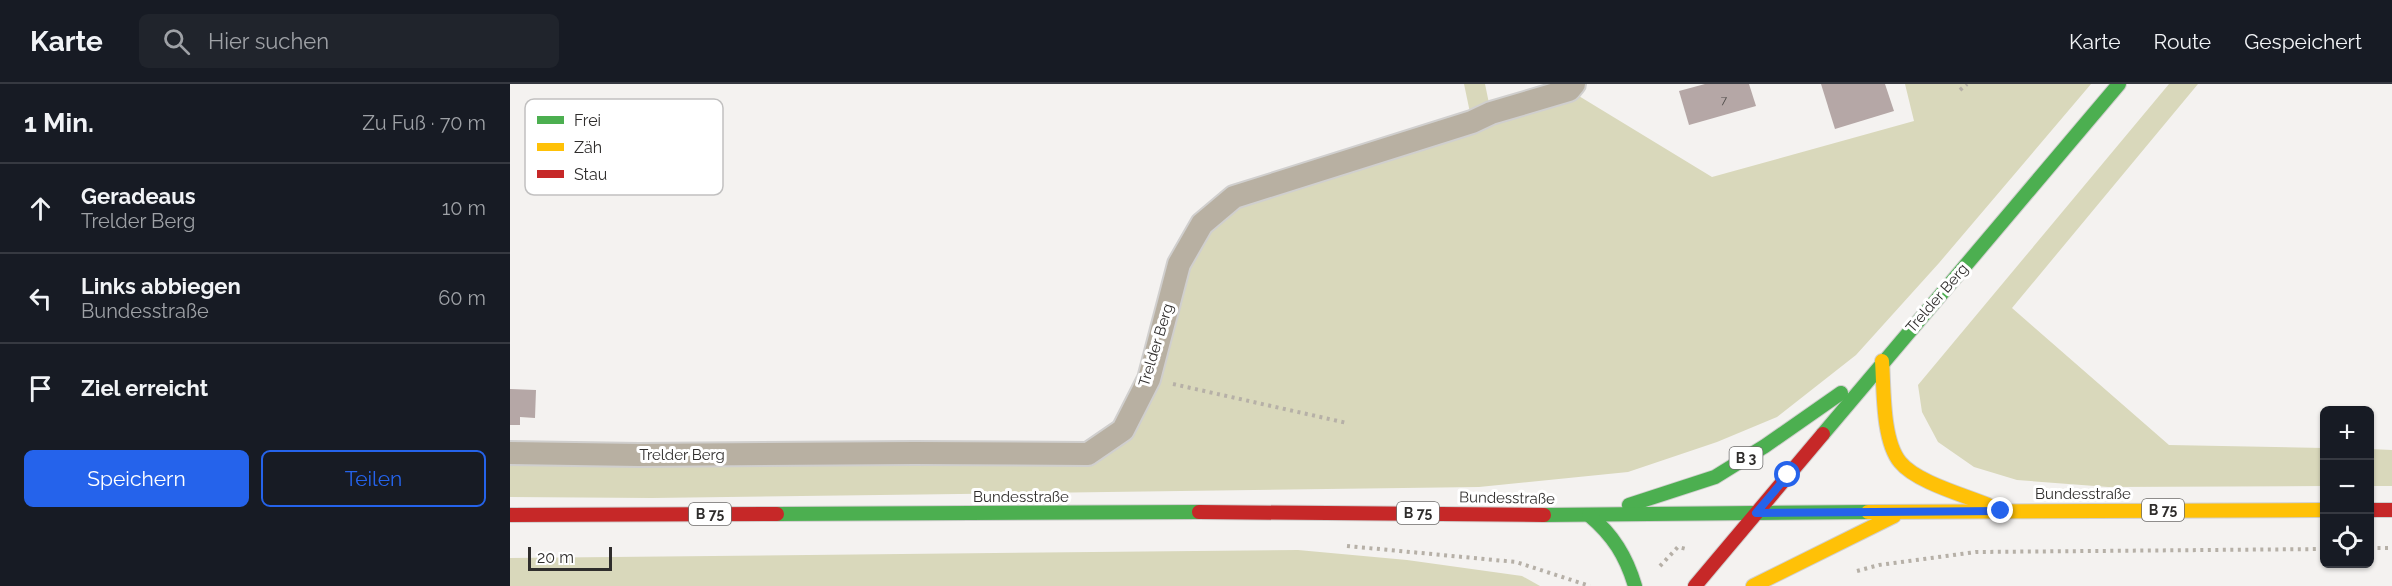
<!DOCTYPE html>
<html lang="de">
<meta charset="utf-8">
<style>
:root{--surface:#171b24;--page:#20242c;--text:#f1f3f6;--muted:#9ea1a6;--line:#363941;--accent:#2563eb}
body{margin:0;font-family:Raleway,sans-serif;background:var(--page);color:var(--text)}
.controls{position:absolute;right:18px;bottom:18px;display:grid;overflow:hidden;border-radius:9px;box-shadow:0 2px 4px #0004}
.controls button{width:54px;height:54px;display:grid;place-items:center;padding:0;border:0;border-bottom:2px solid var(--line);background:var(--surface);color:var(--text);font:30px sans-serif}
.scale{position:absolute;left:18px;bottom:15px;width:84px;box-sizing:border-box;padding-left:6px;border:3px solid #2f2d2c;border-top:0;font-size:16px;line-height:21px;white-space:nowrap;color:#2f2d2c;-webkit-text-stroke:4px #fff;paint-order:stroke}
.stop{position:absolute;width:18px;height:18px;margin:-14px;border:4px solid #2563eb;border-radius:50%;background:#fff}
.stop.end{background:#2563eb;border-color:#fff;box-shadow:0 2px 6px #0008}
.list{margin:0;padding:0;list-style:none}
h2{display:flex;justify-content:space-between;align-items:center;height:78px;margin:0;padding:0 24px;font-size:26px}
h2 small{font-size:20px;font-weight:400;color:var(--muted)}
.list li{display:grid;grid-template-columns:39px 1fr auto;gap:18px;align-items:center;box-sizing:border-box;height:90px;padding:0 24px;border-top:2px solid var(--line)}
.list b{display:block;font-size:22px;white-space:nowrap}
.list p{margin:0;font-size:20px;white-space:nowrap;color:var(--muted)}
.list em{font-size:20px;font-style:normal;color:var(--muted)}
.actions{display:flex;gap:12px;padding:18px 24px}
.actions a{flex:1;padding:14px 0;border:2px solid var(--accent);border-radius:9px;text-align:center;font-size:21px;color:var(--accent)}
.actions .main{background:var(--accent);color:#fff}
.icon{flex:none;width:33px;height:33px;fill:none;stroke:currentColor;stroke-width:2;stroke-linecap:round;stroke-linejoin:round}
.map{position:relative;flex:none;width:1882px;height:502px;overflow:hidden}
header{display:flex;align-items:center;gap:36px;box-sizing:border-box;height:84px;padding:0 30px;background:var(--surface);border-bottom:2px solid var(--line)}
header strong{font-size:28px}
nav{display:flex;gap:33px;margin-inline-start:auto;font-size:21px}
.search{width:420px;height:54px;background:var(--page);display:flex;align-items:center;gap:15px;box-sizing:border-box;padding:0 21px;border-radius:9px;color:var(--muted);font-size:22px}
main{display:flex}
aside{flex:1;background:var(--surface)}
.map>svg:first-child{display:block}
</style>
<header>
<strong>Karte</strong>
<div class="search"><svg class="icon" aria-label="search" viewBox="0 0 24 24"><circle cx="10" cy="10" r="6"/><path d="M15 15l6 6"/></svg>Hier suchen</div>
<nav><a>Karte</a><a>Route</a><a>Gespeichert</a></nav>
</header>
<main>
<aside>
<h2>1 Min.<small>Zu Fuß · 70 m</small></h2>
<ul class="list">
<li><svg class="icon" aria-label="ahead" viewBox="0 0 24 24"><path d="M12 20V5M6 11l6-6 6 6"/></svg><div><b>Geradeaus</b><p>Trelder Berg</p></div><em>10 m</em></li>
<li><svg class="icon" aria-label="left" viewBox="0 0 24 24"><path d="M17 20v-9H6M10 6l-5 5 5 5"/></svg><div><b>Links abbiegen</b><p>Bundesstraße</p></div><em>60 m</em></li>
<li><svg class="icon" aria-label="arrive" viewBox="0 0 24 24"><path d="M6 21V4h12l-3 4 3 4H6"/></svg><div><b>Ziel erreicht</b></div></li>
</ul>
<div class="actions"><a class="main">Speichern</a><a>Teilen</a></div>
</aside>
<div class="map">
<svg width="1882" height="502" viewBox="0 0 1882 502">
<rect width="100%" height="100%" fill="#f4f2f0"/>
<g fill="#d9d8bb">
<polygon points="954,0 975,0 981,29 1059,6 1202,93 1404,37 1395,0 1581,0 1429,179 1346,271 1267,333 1207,358 1118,388 969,403 142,414 0,413 0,369 578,370 613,346 669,180 724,113 962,38"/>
<polygon points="1659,0 1688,0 1502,224 1659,361 1814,364 1814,402 1598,403 1507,396 1464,383 1428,358 1412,328 1408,301"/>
<polygon points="1860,365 1882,366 1882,402 1860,402"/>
<polygon points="788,466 897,476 1012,492 1030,502 0,502 0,474"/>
</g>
<g fill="#b5a7a6">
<polygon points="1195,0 1239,0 1246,22 1179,41 1169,7"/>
<polygon points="1311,0 1375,0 1384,27 1325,45"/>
<polygon points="0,305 26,306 25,334 10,333 10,341 0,341"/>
</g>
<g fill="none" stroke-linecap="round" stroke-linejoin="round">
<g stroke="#d0cfce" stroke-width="26">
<polyline id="street" points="0,369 129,371 404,369 578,370 613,346 639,295 669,180 692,140 724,113 962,38 981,29 1059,6 1064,0"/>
</g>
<g stroke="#d0cfce" stroke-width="16">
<g id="fast">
<polyline points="1313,350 1609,0"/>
<polyline points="1119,421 1205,393 1255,362 1331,309"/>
<polyline points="267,430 689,428"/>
<polyline points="1034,431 1358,428"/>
<path d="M 1079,431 C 1103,451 1116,472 1125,502"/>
</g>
</g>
<g stroke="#d0cfce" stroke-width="16">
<g id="slow">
<path d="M 1372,277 C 1374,304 1372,356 1390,378 C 1406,398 1454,411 1478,421"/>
<polyline points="1358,428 1814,426"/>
<polyline points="1243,502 1384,432"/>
</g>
</g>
<g stroke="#d0cfce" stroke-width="16">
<g id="jam">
<polyline points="1860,426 1882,426"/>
<polyline points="689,428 1034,431"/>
<polyline points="0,431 267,430"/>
<polyline points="1185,502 1313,350"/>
</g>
</g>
<g stroke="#b6b0a7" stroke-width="4" stroke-dasharray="3 4.5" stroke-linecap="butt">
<polyline points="1450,6 1457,0"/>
<polyline points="663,300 837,339"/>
<polyline points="837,462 1006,478 1080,502"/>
<polyline points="1860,464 1882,464"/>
<polyline points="1150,482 1168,463 1176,465"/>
<polyline points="1347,487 1369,481 1466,468 1814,465"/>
</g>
<use href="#street" stroke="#b8b0a2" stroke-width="22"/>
<use href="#fast" stroke="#4caf50" stroke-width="14"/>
<use href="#slow" stroke="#ffc107" stroke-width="14"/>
<use href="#jam" stroke="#c62828" stroke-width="14"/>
</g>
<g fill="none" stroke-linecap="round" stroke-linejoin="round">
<polyline stroke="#2563eb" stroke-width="8" points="1278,391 1246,429 1491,427"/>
</g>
<g text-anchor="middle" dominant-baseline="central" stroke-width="6" stroke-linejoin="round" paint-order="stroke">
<g font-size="12" fill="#504c4a">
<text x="1214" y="16">7</text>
</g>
<g fill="#fff" stroke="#6d6c6b" stroke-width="1.5">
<rect x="1219.5" y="363" width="33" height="22" rx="4.5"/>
<rect x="1632" y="415" width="42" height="22" rx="4.5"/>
<rect x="887" y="418" width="42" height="22" rx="4.5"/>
<rect x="179" y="419" width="42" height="22" rx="4.5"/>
</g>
<g font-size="14" font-weight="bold" fill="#2f2d2c">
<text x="1236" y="374">B 3</text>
<text x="1653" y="426">B 75</text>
<text x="908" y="429">B 75</text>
<text x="200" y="430">B 75</text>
</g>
<g font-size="15" fill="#2f2d2c" stroke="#fff">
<text transform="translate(1427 214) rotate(-49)">Trelder Berg</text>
<text transform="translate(646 261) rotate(-73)">Trelder Berg</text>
<text x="172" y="371">Trelder Berg</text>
<text x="1573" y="410">Bundesstraße</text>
<text x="511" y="413">Bundesstraße</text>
<text transform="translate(997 414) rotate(1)">Bundesstraße</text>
</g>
</g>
<rect x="15" y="15" width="198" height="96" rx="9" fill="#fff" stroke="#c1c0c0" stroke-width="1.5"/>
<rect x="27" y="32" width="27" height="8" fill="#4caf50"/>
<rect x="27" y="59" width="27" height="8" fill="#ffc107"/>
<rect x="27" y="86" width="27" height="8" fill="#c62828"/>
<g font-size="16" fill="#2f2d2c">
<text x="64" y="42">Frei</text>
<text x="64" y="69">Zäh</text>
<text x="64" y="96">Stau</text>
</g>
</svg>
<div class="controls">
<button>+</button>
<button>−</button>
<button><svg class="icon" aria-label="locate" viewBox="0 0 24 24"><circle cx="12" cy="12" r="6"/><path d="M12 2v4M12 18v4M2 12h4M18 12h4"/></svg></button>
</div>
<div class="scale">20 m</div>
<div class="stop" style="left:1278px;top:391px"></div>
<div class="stop end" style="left:1491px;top:427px"></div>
</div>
</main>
